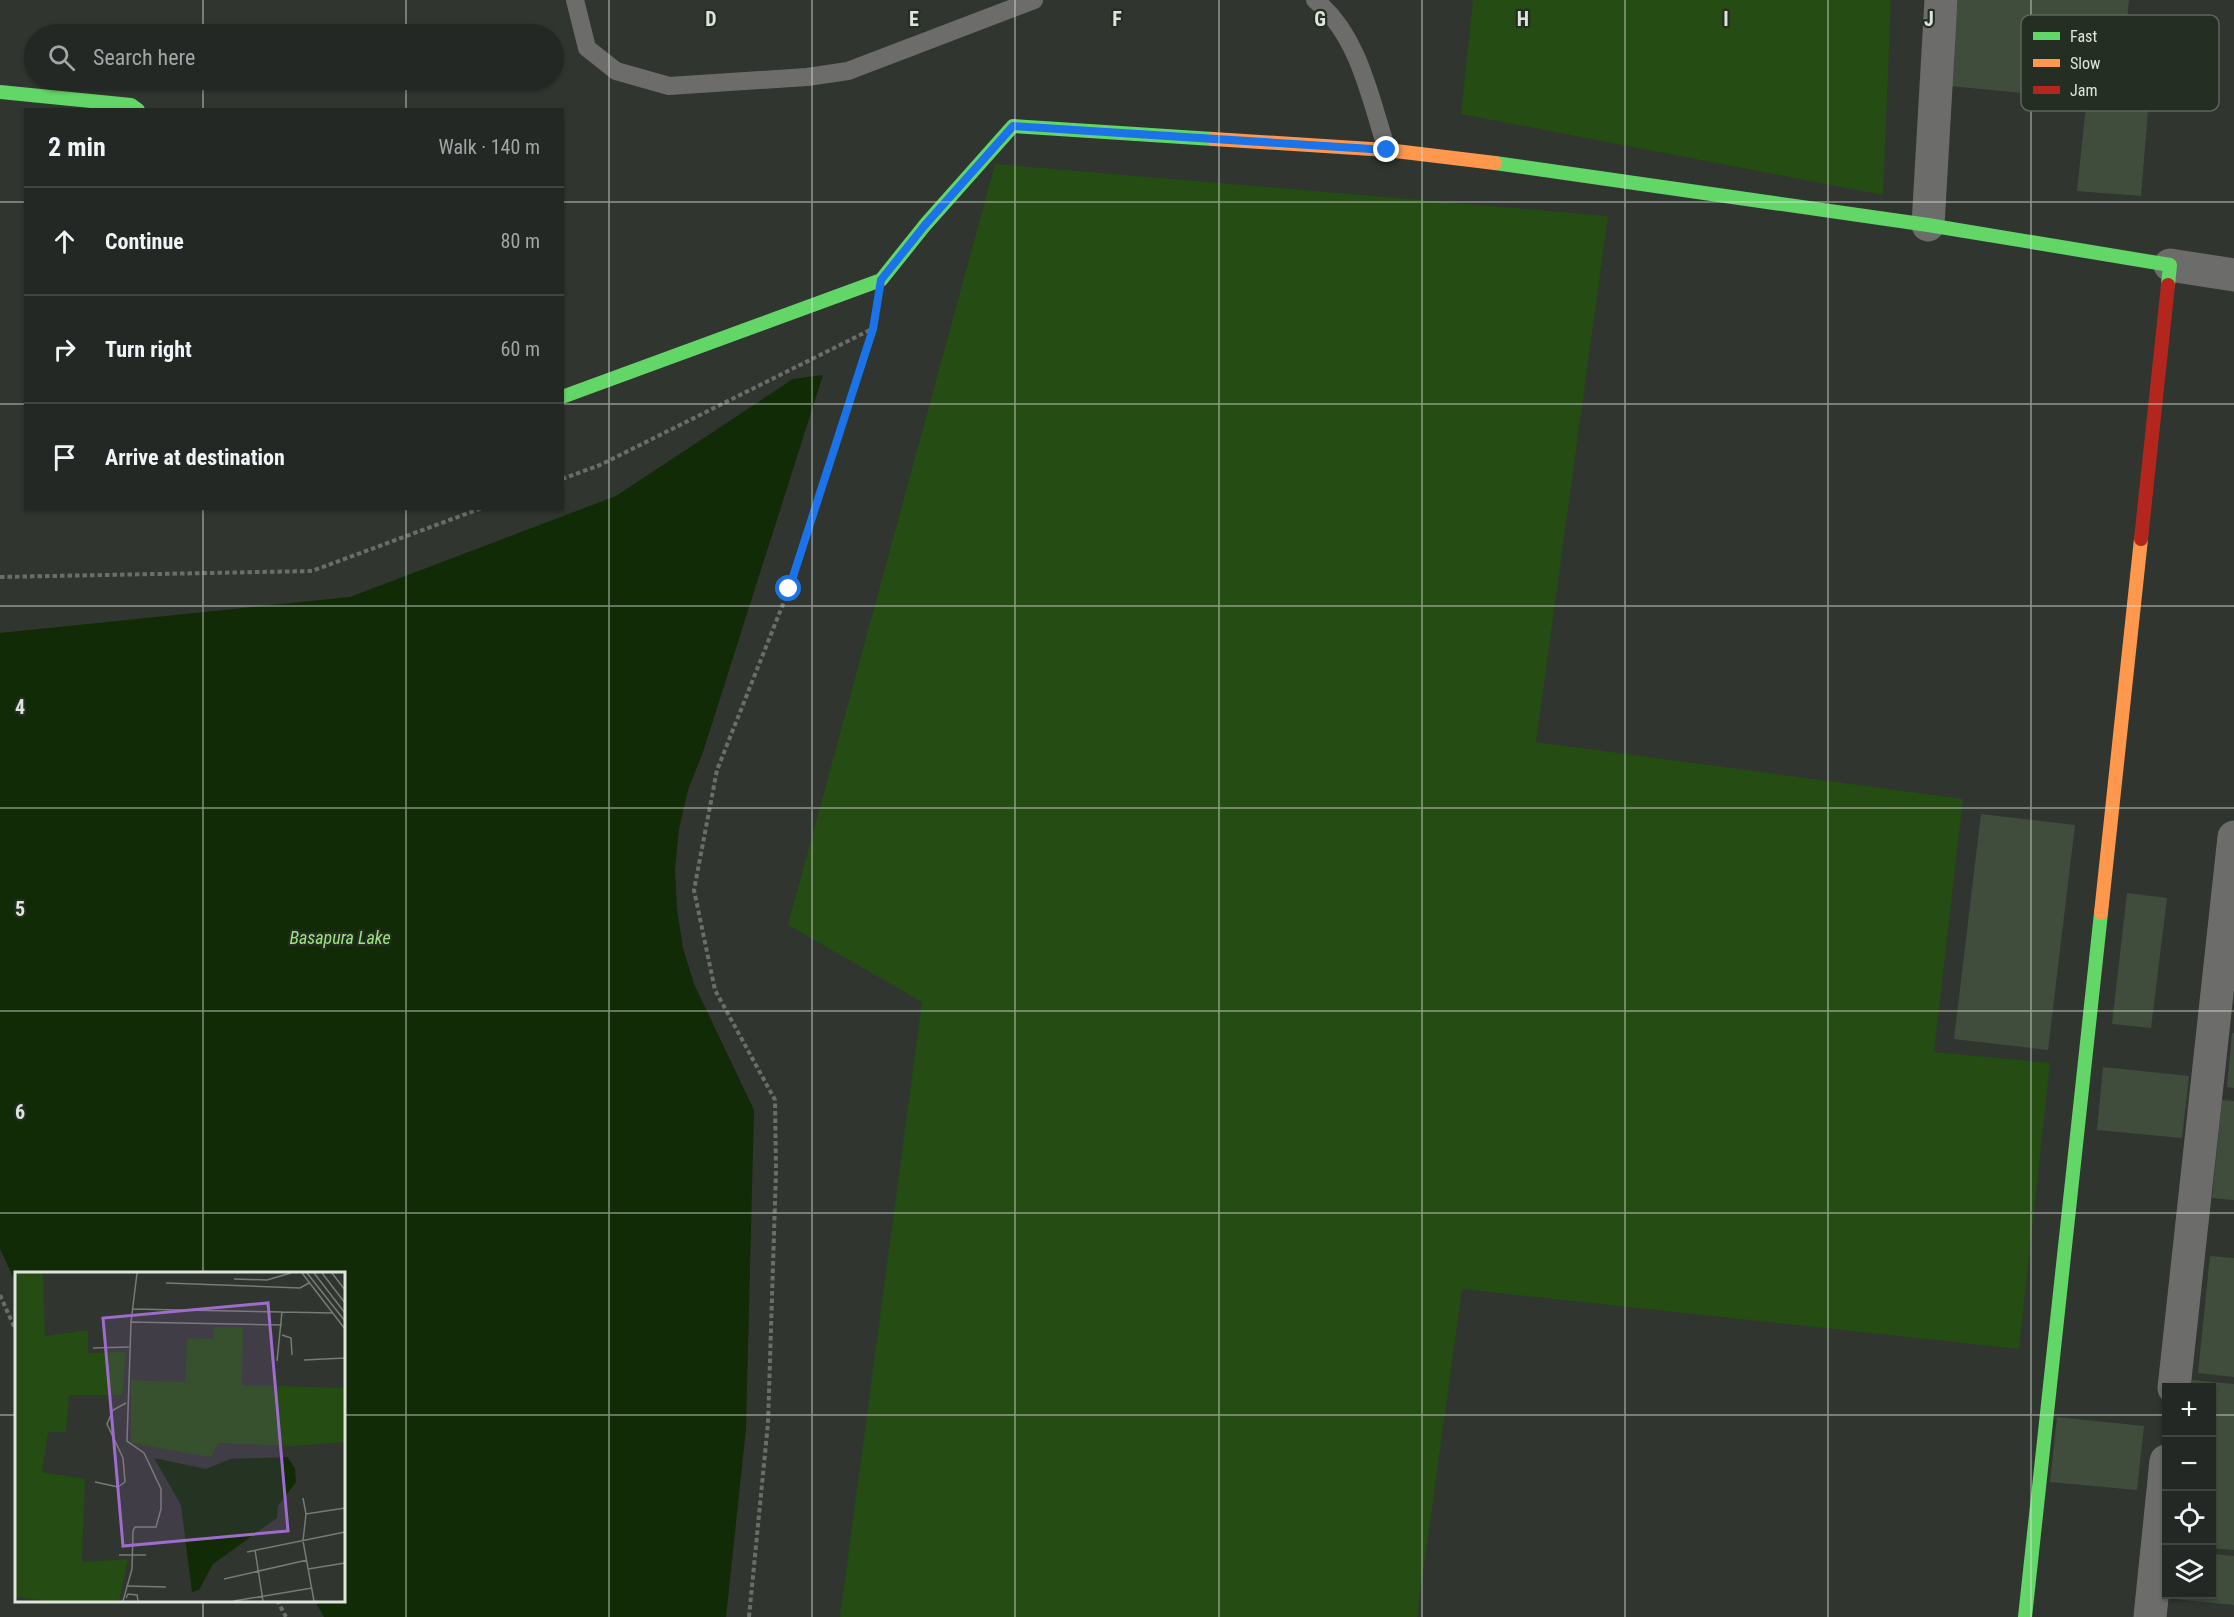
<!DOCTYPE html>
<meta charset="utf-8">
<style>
:root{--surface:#242824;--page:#303431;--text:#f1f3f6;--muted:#a3a6a6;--line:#414441}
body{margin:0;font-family:"Roboto Condensed",sans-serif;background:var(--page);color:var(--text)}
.controls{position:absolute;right:18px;bottom:18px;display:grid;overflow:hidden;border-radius:0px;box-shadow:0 2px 4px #0004}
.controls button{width:54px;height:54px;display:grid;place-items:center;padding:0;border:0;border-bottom:2px solid var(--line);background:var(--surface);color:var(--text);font:30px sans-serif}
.stop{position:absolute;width:18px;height:18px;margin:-14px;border:4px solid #1a73e8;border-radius:50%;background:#fff}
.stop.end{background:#1a73e8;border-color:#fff;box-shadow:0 2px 6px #0008}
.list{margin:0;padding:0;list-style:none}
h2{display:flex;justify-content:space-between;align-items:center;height:78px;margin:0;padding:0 24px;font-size:26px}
h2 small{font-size:20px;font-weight:400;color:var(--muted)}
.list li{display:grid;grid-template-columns:39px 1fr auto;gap:18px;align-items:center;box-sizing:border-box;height:108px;padding:0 24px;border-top:2px solid var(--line)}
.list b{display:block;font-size:22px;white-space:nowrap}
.list em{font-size:20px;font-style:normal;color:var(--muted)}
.icon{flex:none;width:33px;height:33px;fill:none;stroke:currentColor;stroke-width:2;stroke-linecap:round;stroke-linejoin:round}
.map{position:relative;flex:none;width:2234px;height:1617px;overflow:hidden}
.search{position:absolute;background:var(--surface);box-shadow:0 2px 4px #0004;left:24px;top:24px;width:540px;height:66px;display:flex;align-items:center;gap:15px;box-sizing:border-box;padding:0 21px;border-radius:33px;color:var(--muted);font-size:22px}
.panel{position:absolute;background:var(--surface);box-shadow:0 2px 4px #0004;left:24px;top:108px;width:540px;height:402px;border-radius:0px}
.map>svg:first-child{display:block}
</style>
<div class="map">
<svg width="2234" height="1617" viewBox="0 0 2234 1617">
<rect width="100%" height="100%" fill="#303530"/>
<g fill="#254c12">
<polygon points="1473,0 1891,0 1883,195 1461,114"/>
<polygon points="995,164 1608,216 1536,742 1963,799 1934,1052 2050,1063 2019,1349 1462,1289 1417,1617 840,1617 922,1002 788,925"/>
</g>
<polygon fill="#102b05" points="823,375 703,752 688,790 679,829 675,869 677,909 683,948 694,984 754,1110 746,1429 726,1617 324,1617 315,1601 344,1600 344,1274 16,1274 16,1283 0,1249 0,633 350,597 616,496 793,379"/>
<g fill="#404d3c">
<polygon points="1958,0 2129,0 2119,102 1950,86"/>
<polygon points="2086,105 2148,111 2141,196 2077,191"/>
<polygon points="1981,814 2075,825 2048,1050 1954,1039"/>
<polygon points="2127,893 2167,898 2151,1028 2112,1024"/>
<polygon points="2232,1033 2234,1033 2234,1088 2227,1087"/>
<polygon points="2103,1067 2189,1076 2182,1138 2097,1130"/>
<polygon points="2222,1100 2234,1101 2234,1200 2212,1198"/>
<polygon points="2210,1256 2234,1258 2234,1377 2198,1373"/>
<polygon points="2192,1380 2234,1384 2234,1550 2212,1548 2212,1388 2191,1388"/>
<polygon points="2057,1417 2144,1426 2137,1490 2050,1482"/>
<polygon points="2212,1554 2234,1556 2234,1605 2175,1599 2176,1594 2212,1594"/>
</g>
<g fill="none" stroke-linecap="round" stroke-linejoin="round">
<g stroke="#6b6d6a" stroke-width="4" stroke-dasharray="4.5 3" stroke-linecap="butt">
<polyline points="562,479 600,465 872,329"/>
<polyline points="0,577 312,571 482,508"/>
<polyline points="0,1295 16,1331"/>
<polyline points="277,1600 286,1617"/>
<polyline points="749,1617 768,1423 776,1171 775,1100 715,990 694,890 717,770 789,589 873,325"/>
</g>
<g stroke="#6c6d6b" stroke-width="18">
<polyline points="575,0 587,48 616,71 669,86 807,77 848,71 1034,0"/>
<path d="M 1315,0 C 1359,35 1370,98 1387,150"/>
</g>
<g stroke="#6c6d6b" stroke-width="33">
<polyline points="1928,225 1941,0"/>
<polyline points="2170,265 2234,275"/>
<polyline points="2174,1388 2234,837"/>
<polyline points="2150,1617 2166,1461"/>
</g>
<g stroke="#63d668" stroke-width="14">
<polyline points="0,92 131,105 138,110"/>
<polyline points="1495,163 1928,225 2170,265 2168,285"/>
<polyline points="562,397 881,280 925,225 1013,126 1213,139"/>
<polyline points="2025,1617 2101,913"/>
</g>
<g stroke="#ff974d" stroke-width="14">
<polyline points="1213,139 1387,150 1495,163"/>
<polyline points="2101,913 2141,539"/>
</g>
<polyline stroke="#b3261e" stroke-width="14" points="2141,539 2168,285"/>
</g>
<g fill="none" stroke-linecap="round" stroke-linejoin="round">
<polyline stroke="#1a73e8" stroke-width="8" points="789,589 873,329 881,280 925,225 1013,126 1387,150"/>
</g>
<path fill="none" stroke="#dfe4dd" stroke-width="1.5" stroke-opacity="0.55" d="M 203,0 L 203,34M 406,0 L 406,34M 609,0 L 609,1617M 812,0 L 812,1617M 1015,0 L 1015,1617M 1219,0 L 1219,1617M 1422,0 L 1422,1617M 1625,0 L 1625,1617M 1828,0 L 1828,1617M 2031,0 L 2031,1617M 203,80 L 203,110M 406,80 L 406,110M 0,202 L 26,202M 562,202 L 2234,202M 0,404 L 26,404M 562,404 L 2234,404M 203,508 L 203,1274M 406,508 L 406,1617M 0,606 L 2234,606M 0,808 L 2234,808M 0,1011 L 2234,1011M 0,1213 L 2234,1213M 0,1415 L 16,1415M 344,1415 L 2166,1415M 2212,1415 L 2234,1415M 203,1600 L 203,1617"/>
<g text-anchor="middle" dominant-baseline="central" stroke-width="4.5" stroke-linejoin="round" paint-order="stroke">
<g font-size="18" font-style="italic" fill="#9ae57f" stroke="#252e23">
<text x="340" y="937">Basapura Lake</text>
</g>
</g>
<g transform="translate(15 1272)">
<rect width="330" height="330" fill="#303530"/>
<path d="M 0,1 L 28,1 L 30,64 L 73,58 L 73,81 L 111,80 L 107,123 L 54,123 L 51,160 L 33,160 L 27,200 L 70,207 L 67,290 L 113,287 L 104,329 L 31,329 L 0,325 ZM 199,55 L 228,55 L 227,113 L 330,116 L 330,170 L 278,174 L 203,171 L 196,185 L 116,171 L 116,108 L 170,110 L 172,66 L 198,67 Z" fill="#254c12"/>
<path d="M 272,185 L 280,196 L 281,210 L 263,234 L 262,246 L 198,292 L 184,318 L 177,320 L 166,233 L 139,186 L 191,197 L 215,187 Z" fill="#102b05"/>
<path fill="none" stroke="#767b75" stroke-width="1.5" d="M 287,1 L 330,57M 292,1 L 330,49M 299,1 L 330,41M 307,1 L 330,31M 317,1 L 330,18M 219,7 L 252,8 L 276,1M 151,11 L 285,16 L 294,11M 117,37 L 267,40M 116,50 L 122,1M 267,63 L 276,66 L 277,83M 78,76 L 114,75M 289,88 L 330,86M 262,89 L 267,40 L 318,41M 80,210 L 103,215 L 110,210 L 108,186 L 92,152 L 98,138 L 111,131M 288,226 L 291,242 L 288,269 L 299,329M 291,242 L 330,236M 240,278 L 248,329M 232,280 L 330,260M 104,283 L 131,283M 293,297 L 330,291M 209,307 L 292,288M 111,314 L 151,315M 111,326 L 113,322 L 122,323 L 123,329M 108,329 L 117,297 L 118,259 L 120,255 L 141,255 L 146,237 L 146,217 L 129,181 L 112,169 L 116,50 L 267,53M 219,329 L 297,316"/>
<path fill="#9e6cca" fill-opacity="0.15" stroke="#9e6cca" stroke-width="3" d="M 253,31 L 273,259 L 108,274 L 88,46 Z"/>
<rect width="330" height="330" fill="none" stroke="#dfe4dd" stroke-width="3"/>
</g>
<rect x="2021" y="15" width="198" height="96" rx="9" fill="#252e23" stroke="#5d655b" stroke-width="1.5"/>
<rect x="2033" y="32" width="27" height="8" fill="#63d668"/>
<rect x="2033" y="59" width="27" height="8" fill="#ff974d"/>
<rect x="2033" y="86" width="27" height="8" fill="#b3261e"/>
<g font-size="16" fill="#dfe4dd">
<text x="2070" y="42">Fast</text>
<text x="2070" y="69">Slow</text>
<text x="2070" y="96">Jam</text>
</g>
<g font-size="20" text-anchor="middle" font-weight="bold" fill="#dfe4dd" stroke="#252e23" stroke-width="4.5" stroke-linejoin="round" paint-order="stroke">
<text x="711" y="26">D</text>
<text x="914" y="26">E</text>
<text x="1117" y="26">F</text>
<text x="1320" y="26">G</text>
<text x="1523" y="26">H</text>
<text x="1726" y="26">I</text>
<text x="1929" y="26">J</text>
<text x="20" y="714">4</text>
<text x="20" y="916">5</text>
<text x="20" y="1119">6</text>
</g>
</svg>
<div class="controls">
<button>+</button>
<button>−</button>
<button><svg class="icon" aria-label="locate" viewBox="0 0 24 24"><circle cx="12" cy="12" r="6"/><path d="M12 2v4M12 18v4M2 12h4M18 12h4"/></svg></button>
<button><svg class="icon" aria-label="layers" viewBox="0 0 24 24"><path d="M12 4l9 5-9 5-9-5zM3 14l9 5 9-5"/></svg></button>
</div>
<div class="stop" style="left:789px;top:589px"></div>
<div class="stop end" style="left:1387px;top:150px"></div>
<div class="search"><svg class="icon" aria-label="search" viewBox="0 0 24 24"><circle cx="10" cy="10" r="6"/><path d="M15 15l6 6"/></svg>Search here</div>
<section class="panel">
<h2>2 min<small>Walk · 140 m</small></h2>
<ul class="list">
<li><svg class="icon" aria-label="ahead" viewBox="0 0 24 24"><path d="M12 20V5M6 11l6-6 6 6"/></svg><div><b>Continue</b></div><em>80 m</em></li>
<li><svg class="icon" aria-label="right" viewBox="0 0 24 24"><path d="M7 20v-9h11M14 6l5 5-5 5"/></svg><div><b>Turn right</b></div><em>60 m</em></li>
<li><svg class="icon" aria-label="arrive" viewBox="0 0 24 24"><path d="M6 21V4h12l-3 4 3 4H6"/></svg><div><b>Arrive at destination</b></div></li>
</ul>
</section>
</div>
